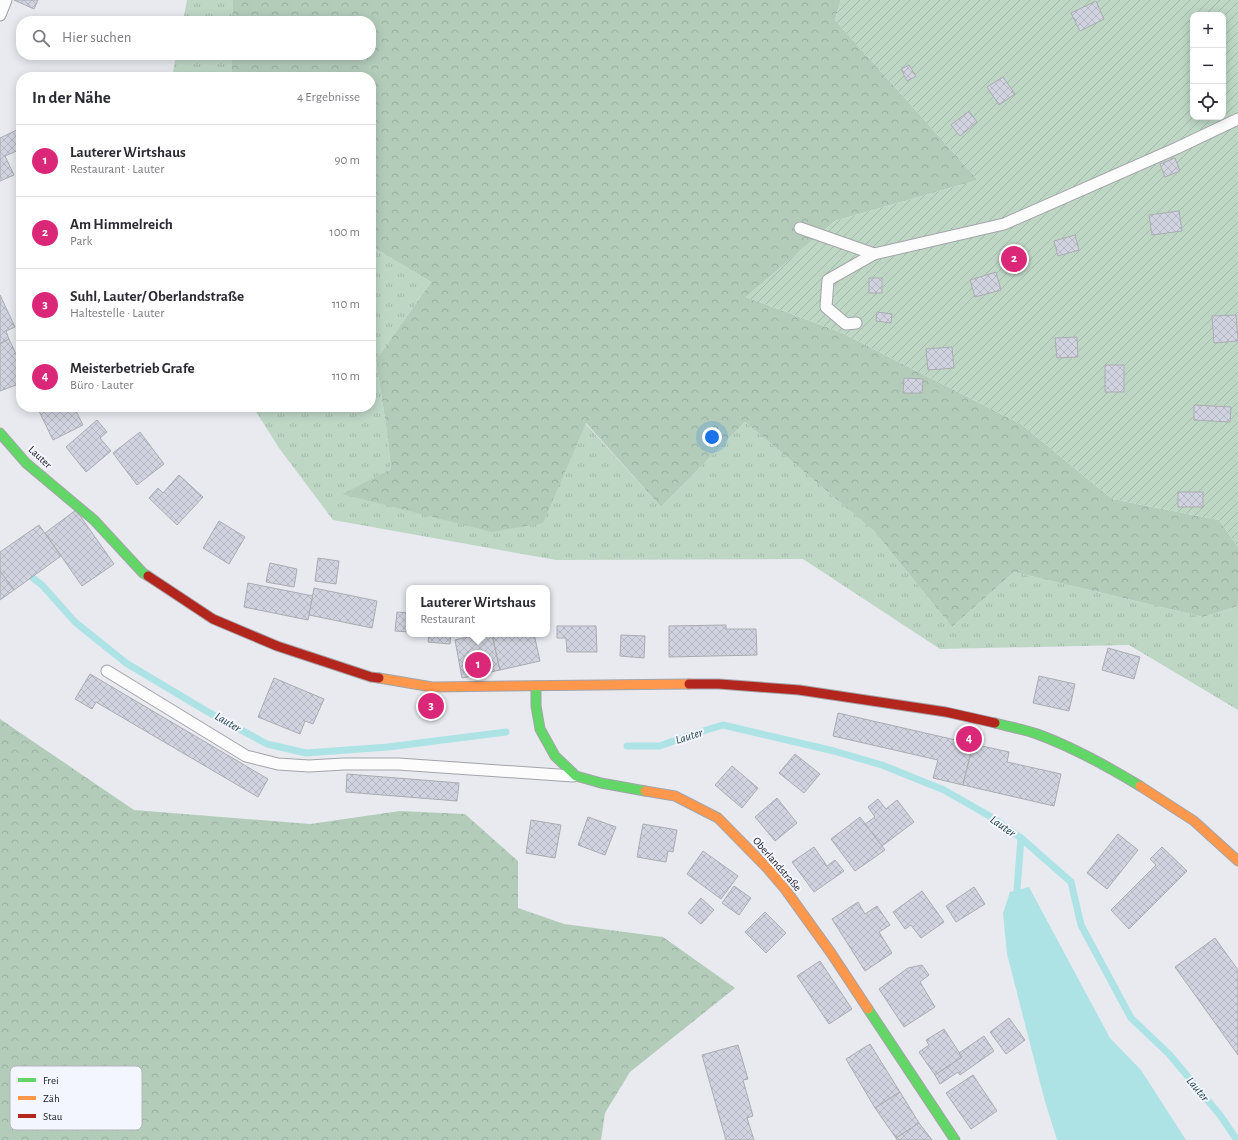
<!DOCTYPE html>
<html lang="de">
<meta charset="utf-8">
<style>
:root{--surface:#fff;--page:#f7f7f7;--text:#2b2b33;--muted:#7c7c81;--line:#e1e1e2;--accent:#db2777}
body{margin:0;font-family:"Alegreya Sans",sans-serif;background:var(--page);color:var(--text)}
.controls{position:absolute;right:12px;top:12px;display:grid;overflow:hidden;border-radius:8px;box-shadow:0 2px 10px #0003}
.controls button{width:36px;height:36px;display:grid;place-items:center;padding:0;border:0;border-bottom:1px solid var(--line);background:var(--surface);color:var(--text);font:20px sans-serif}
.you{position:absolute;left:712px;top:437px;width:14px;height:14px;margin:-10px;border:3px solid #fff;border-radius:50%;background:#1a73e8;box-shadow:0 0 0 6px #1a73e833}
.badge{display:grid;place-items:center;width:26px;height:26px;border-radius:50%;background:var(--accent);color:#fff;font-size:13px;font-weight:700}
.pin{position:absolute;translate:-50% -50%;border:2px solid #fff;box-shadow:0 1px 4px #0006}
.popup{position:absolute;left:406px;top:585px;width:144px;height:52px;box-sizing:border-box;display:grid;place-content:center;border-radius:8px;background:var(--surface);filter:drop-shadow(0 1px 3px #0005);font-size:13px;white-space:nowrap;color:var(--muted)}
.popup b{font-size:15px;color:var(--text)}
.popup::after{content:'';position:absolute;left:50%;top:100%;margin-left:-8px;border:8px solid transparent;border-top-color:var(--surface)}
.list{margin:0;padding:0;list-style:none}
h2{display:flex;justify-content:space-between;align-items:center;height:52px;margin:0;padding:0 16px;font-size:17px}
h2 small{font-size:13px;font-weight:400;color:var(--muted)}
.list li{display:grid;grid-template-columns:26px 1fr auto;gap:12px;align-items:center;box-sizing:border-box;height:72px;padding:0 16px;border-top:1px solid var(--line)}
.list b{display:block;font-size:15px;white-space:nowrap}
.list p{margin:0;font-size:13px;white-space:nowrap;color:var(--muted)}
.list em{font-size:13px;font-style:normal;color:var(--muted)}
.icon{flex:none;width:22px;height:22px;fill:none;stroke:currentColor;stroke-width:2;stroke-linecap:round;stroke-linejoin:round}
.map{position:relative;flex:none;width:1238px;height:1140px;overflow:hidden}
.search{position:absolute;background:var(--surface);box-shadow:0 2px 10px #0003;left:16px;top:16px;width:360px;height:44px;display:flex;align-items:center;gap:10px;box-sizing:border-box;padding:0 14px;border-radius:16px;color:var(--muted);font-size:15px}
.panel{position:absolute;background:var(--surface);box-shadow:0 2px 10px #0003;left:16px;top:72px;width:360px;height:340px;border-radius:16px}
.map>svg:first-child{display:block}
</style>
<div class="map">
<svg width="1238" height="1140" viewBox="0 0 1238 1140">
<defs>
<pattern id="grass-tufts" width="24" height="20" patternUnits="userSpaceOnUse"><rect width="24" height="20" fill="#bed7c5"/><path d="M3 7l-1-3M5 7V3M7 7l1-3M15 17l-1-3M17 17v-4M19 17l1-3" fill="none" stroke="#a3b8a9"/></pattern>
<pattern id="forest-crowns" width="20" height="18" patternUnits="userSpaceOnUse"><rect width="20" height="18" fill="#b3ccba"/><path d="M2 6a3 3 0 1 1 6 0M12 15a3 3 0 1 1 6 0" fill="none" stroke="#9aafa0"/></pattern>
<pattern id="garden-furrows" width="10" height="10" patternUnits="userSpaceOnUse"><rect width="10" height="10" fill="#bed7c5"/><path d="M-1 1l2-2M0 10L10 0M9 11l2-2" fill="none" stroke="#a3b8a9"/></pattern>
<pattern id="building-cross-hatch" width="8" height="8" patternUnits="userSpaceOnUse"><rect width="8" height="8" fill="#d1d4e0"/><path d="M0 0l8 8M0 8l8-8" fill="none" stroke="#b3b6c0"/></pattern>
</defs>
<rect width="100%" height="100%" fill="#e8eaf0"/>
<g fill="url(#grass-tufts)">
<polygon points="187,0 233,0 233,21 183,21"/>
<polygon points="176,55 232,55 232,77 172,77"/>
<polygon points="371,246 431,282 376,360 387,432 391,469 343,494 585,423 661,507 745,422 874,531 952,627 1014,572 1203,617 1238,606 1238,710 1129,645 940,649 803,559 556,560 333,520 279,448 253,407 371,407"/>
</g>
<g fill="url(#forest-crowns)">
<polygon points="233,0 841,0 835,20 978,180 835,221 746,297 840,332 1021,424 1112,499 1219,520 1238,547 1238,606 1203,617 1014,572 952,627 874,531 745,422 661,507 586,423 543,523 492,532 342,494 391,469 387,432 376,360 431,282 371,246 371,77 232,77 232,55 371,55 371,21 233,21"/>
<polygon points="0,719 134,810 310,824 400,811 465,814 518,861 518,908 564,924 663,937 735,988 630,1072 605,1113 601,1140 0,1140"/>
</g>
<path fill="url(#garden-furrows)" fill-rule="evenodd" d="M 841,0 L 1238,0 L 1238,547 L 1219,520 L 1112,499 L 1021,424 L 840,332 L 746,297 L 835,221 L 978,180 L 835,20 ZM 1193,15 L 1223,15 L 1223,117 L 1193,117 Z"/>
<polygon fill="#aee3e6" points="1029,887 1110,1038 1141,1070 1186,1140 1057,1140 1044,1098 1007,954 1003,913 1010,892"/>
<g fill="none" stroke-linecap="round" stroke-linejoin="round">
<g stroke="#aee3e6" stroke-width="7">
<polyline points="25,572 42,585 75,622 126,663 208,712 267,744 306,753 388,747 506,732"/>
<polyline points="627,746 660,746 690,735 723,725 834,751 882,765 944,790 993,818 1021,838 1071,882 1081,925 1131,1018 1169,1054 1220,1115 1237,1140"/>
<polyline points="1017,890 1021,838"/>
</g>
</g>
<g fill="url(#building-cross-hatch)" stroke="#abacb1">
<polygon points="14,0 38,0 34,9"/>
<polygon points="1096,1 1104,19 1080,31 1071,13"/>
<polygon points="909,65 916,76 907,81 901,69"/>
<polygon points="1003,77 1015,94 999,105 987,87"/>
<polygon points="969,111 977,122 960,136 951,125"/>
<polygon points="19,129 21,134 21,149 5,156 14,175 0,181 0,138"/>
<polygon points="1175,158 1180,171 1165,177 1160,164"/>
<polygon points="1179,211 1182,231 1152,235 1149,215"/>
<polygon points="1075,235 1079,250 1058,256 1054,241"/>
<polygon points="996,272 1001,290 975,297 970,280"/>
<rect x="869" y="278" width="13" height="15"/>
<polygon points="0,295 15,327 6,331 9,339 0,344"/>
<polygon points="877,312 892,314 891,323 876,321"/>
<polygon points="1236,315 1238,341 1214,343 1212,316"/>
<polygon points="1077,337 1078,357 1057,358 1055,338"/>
<polygon points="9,339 21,365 21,383 0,391 0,344"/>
<polygon points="952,347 954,368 928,370 926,349"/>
<rect x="1105" y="365" width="19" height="27"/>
<polygon points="904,378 923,379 922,393 903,393"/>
<polygon points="1194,405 1231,407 1230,422 1194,420"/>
<polygon points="46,407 74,407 83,425 53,440 39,411"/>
<polygon points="97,420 107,432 100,438 111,451 86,472 66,447"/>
<polygon points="140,432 164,464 137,485 113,453"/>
<polygon points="179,475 203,497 177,525 149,498 158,488 163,493"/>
<rect x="1178" y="492" width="25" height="15"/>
<polygon points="76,510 114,564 82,586 45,533"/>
<polygon points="219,521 245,537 229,564 203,548"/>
<polygon points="39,525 61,556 14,590 0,571 0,552"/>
<polygon points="318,558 339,561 336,584 315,581"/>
<polygon points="270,563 297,569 294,587 266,582"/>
<polygon points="0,571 14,590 0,600"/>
<polygon points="248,583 313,596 308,620 244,607"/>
<polygon points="314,588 377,601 372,628 309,615"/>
<polygon points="397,612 409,613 409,632 395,631"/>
<polygon points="726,625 726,629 756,629 757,655 669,657 669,626"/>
<polygon points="557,626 596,626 597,652 567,652 566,638 557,638"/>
<polygon points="423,634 451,634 450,644 428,642 429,635"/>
<polygon points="479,634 492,634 500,670 462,678 455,640"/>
<polygon points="492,634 534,634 540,661 500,670"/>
<polygon points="621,635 645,636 644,658 620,656"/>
<polygon points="1108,648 1140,657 1134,679 1102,670"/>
<polygon points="90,674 268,779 258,797 96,702 92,709 75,699"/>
<polygon points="1039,676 1075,684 1069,711 1033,703"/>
<polygon points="274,678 324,699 313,724 305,721 300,734 258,717"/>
<polygon points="427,704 441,705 440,711 426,710"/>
<polygon points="838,713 973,744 963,785 933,778 938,760 833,736"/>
<polygon points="973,744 1009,752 1007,762 1061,774 1054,806 963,785"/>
<polygon points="795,754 820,774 804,793 779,773"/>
<polygon points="732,766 758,788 742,808 715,785"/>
<polygon points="347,774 459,783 457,801 346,792"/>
<polygon points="777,798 797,823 775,841 755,817"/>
<polygon points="878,799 886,809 897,800 914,822 882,846 865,824 875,817 868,807"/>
<polygon points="588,817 616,827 605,855 578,845"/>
<polygon points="860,817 885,850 855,871 831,839"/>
<polygon points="531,820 561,825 555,858 526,853"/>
<polygon points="643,824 677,830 673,852 668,851 666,862 637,857"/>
<polygon points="1118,834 1138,850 1107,889 1087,873"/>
<polygon points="814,847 827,866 835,860 844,871 814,892 792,862"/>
<polygon points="1162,847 1187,871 1129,929 1111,910 1156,865 1150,859"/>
<polygon points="703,851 738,876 721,899 687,874"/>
<polygon points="734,886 751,898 739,915 722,903"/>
<polygon points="974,887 985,904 956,922 946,906"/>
<polygon points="922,891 944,922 921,938 911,925 905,929 893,912"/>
<polygon points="701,898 714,910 701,924 688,913"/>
<polygon points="858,902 865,914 877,906 890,925 879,932 892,953 865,971 832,919"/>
<polygon points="765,912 786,933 766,953 745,932"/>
<polygon points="1215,938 1238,970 1238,1055 1175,967"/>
<polygon points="820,961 852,1009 829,1024 797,976"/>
<polygon points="922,965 929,975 920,982 935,1007 904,1027 879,989 908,968"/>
<polygon points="1009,1018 1025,1040 1006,1054 990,1032"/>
<polygon points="944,1029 962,1057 935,1075 919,1052 929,1045 926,1040"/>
<polygon points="984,1036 994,1051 960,1075 958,1072 940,1084 935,1075 962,1057 959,1053"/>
<polygon points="870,1044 900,1092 875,1108 846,1059"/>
<polygon points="738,1045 748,1079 743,1080 753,1116 747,1118 754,1140 726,1140 702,1055"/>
<polygon points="973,1075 997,1111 971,1129 946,1093"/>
<polygon points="900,1092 919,1123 896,1138 875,1108"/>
<polygon points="919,1123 932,1140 897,1140 896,1138"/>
</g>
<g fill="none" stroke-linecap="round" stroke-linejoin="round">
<g stroke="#a3a4a9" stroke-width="13">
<g id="lane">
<polyline points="0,15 6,0"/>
<polyline points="800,228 874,254 1004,224 1177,148 1238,119"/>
<polyline points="856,323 846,324 826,307 828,280 874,254"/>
<polyline points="107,671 246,756 278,764 309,766 344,764 398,764 573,776"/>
</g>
</g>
<g stroke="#a3a4a9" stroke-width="11">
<g id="fast">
<polyline points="0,433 26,463 94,520 143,573 148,576"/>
<polyline points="536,686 536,706 540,729 555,756 576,776 601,783 645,791"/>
<path d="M 995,723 C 1009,727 1024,729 1037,734 C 1073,747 1107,766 1140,786"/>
<polyline points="868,1009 955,1140"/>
</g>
</g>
<g stroke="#a3a4a9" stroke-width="11">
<g id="slow">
<polyline points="379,678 432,687 689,684"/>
<polyline points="1140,786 1194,821 1238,861"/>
<polyline points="645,791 675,796 718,818 767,868 785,889 831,953 868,1009"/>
</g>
</g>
<g stroke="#a3a4a9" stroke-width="11">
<g id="jam">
<polyline points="148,576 213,619 277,646 371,677 379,678"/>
<polyline points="689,684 719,684 799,690 946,712 995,723"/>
</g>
</g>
<use href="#lane" stroke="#fcfcfd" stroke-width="11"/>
<use href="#fast" stroke="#63d668" stroke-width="9"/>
<use href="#slow" stroke="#ff974d" stroke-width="9"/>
<use href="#jam" stroke="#b3261e" stroke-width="9"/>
</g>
<g text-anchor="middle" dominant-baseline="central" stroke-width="4" stroke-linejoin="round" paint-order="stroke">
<g font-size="11" fill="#202125" stroke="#f3f5ff">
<text transform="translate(40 457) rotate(43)">Lauter</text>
<text transform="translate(777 864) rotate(49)">Oberlandstraße</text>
</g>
<g font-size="12" font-style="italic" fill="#1b3f40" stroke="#f3f5ff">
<text transform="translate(228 722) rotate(30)">Lauter</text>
<text transform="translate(689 736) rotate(-18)">Lauter</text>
<text transform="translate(1003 826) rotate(35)">Lauter</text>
<text transform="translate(1198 1089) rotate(50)">Lauter</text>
</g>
</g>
<rect x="10" y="1066" width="132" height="64" rx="6" fill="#f3f5ff" stroke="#b4b5be" stroke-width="1"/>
<rect x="18" y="1078" width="18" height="4" fill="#63d668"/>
<rect x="18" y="1096" width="18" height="4" fill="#ff974d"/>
<rect x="18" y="1114" width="18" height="4" fill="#b3261e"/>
<g font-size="11" fill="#202125">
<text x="43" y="1084">Frei</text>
<text x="43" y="1102">Zäh</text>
<text x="43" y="1120">Stau</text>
</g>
</svg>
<div class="controls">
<button>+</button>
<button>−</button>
<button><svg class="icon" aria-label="locate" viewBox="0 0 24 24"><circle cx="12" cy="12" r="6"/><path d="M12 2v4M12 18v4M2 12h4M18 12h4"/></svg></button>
</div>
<div class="you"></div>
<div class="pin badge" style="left:478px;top:665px">1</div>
<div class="popup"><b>Lauterer Wirtshaus</b>Restaurant</div>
<div class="pin badge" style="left:1014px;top:259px">2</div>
<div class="pin badge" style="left:431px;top:706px">3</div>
<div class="pin badge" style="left:969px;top:739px">4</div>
<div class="search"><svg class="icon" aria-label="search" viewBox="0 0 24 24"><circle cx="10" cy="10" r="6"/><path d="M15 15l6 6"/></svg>Hier suchen</div>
<section class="panel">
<h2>In der Nähe<small>4 Ergebnisse</small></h2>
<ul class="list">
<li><span class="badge">1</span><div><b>Lauterer Wirtshaus</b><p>Restaurant · Lauter</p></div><em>90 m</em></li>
<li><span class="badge">2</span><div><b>Am Himmelreich</b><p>Park</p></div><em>100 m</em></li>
<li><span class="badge">3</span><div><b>Suhl, Lauter/ Oberlandstraße</b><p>Haltestelle · Lauter</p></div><em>110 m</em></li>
<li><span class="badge">4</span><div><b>Meisterbetrieb Grafe</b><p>Büro · Lauter</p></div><em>110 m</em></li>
</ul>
</section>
</div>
